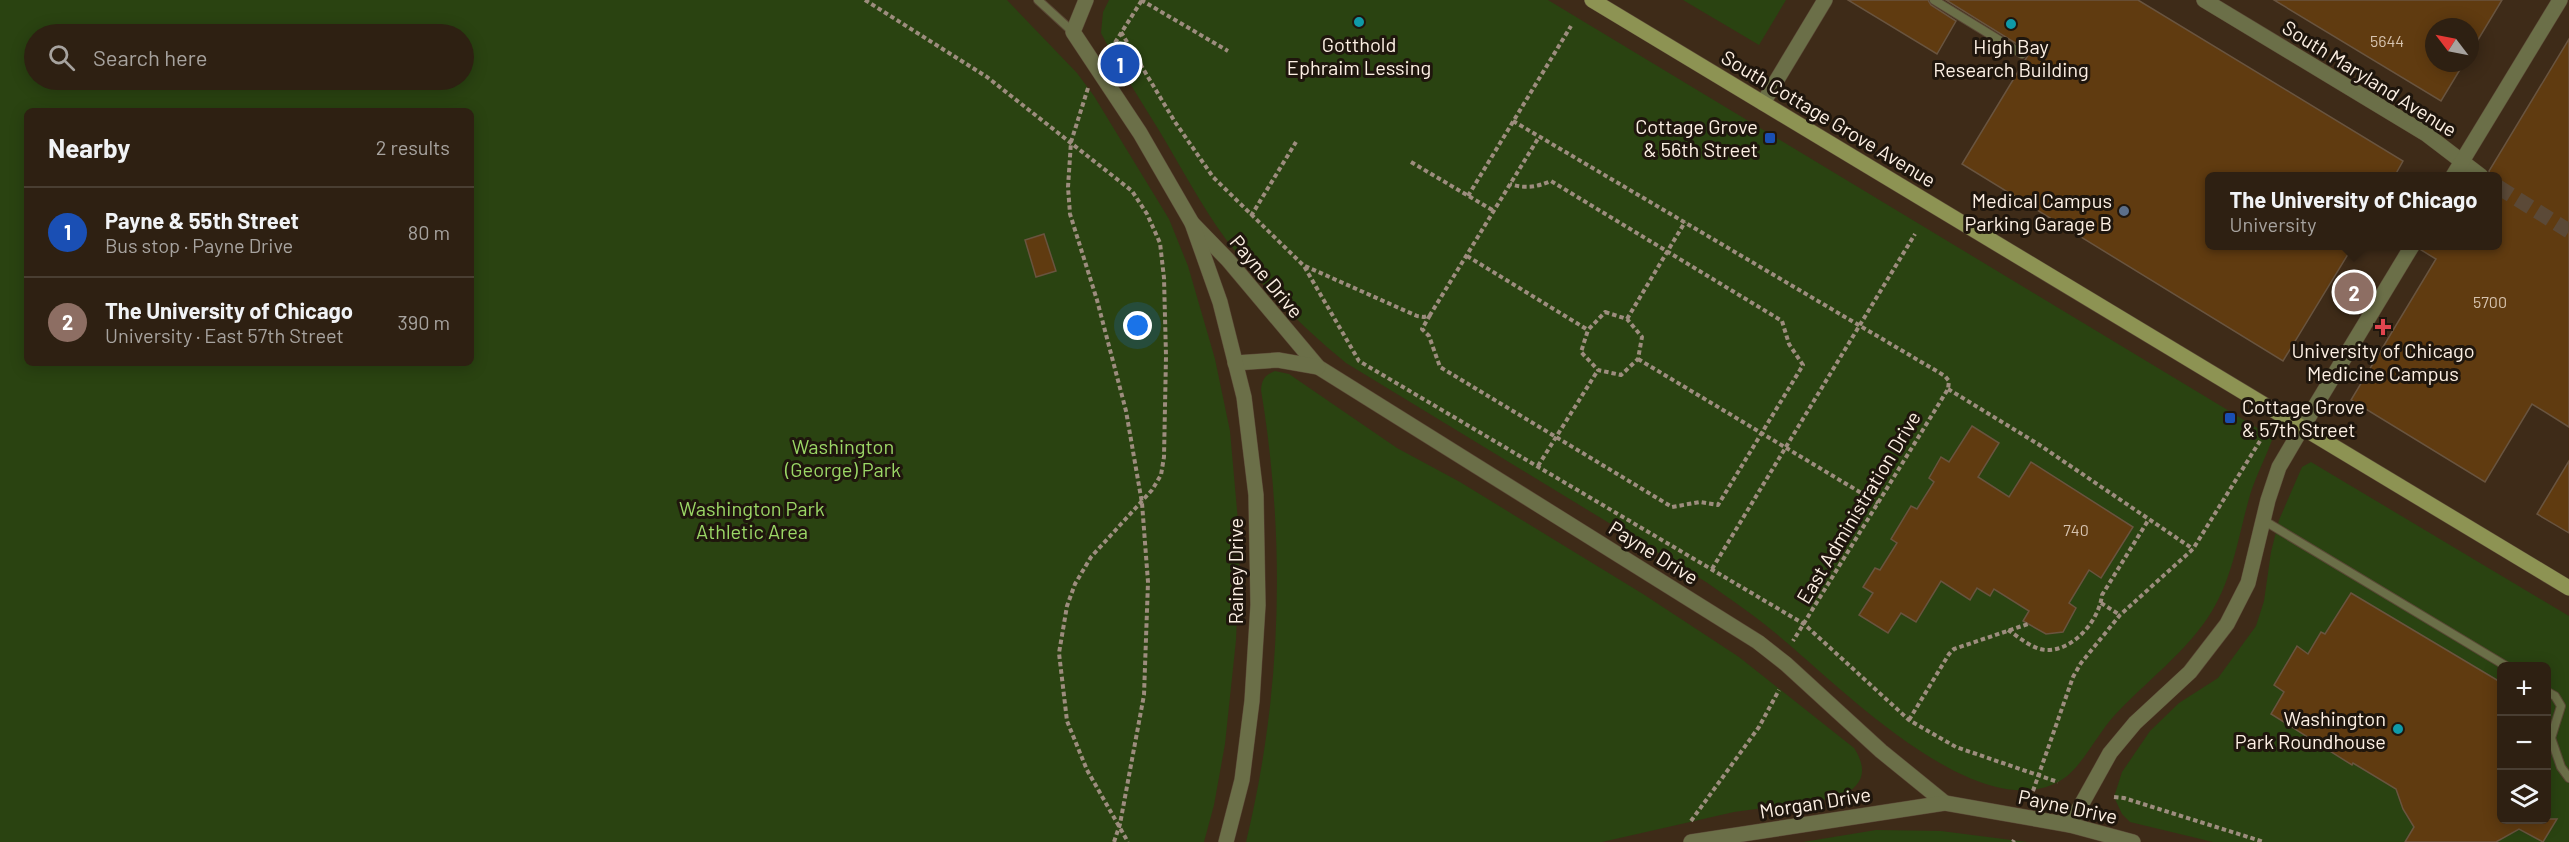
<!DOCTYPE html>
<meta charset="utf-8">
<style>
:root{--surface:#2e2012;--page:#3a2d20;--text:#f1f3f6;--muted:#a7a39f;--line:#493e32;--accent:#eba93a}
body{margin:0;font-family:Barlow,sans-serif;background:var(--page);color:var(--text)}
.controls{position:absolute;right:18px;bottom:18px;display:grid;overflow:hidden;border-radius:9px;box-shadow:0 3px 15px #0003}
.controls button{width:54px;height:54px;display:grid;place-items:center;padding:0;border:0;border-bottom:2px solid var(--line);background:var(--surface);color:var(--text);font:30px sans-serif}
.compass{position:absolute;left:2425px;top:18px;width:54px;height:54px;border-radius:50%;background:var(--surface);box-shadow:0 3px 15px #0003;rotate:302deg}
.you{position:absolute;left:1138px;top:326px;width:21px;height:21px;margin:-15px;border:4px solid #fff;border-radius:50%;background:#1a73e8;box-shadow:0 0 0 9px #1a73e833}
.badge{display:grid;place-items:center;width:39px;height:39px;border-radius:50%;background:var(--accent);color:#fff;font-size:20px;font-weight:700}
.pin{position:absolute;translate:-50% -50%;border:3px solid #fff;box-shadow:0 2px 6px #0006}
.popup{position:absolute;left:2205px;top:172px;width:297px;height:78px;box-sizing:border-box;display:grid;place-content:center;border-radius:9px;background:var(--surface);filter:drop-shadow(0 2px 4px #0005);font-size:20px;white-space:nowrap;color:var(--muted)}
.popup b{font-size:22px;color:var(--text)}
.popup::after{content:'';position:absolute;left:50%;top:100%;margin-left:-12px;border:12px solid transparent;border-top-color:var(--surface)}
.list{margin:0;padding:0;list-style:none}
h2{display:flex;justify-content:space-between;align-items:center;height:78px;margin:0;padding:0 24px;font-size:26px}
h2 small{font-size:20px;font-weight:400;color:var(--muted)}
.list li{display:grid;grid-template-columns:39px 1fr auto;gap:18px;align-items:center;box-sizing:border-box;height:90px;padding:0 24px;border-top:2px solid var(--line)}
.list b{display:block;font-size:22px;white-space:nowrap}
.list p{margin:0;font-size:20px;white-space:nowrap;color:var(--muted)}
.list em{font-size:20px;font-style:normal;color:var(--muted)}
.icon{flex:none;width:33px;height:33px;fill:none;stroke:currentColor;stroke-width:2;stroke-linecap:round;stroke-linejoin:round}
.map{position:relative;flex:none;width:2569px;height:842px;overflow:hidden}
.search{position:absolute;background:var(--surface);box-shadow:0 3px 15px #0003;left:24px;top:24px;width:450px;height:66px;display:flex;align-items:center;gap:15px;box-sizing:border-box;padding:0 21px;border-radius:33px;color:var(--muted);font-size:22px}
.panel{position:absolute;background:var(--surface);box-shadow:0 3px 15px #0003;left:24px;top:108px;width:450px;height:258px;border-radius:9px}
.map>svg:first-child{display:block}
</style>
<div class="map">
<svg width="2569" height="842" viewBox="0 0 2569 842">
<rect width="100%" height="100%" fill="#3e2b18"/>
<g fill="#2a4311" fill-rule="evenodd">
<path d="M 0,0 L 1007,0 L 1077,73 L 1094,96 L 1169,219 L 1188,266 L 1215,359 L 1230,431 L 1240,544 L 1236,640 L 1225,744 L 1214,805 L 1204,842 L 0,842 ZM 34,34 L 464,34 L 464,80 L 34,80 ZM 27,111 L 471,111 L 471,363 L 27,363 Z"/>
<path d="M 1109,0 L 1548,0 L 2269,435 L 2272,440 C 2265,459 2256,476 2250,495 C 2239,533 2233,577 2212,611 C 2189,650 2144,683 2113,717 C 2096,736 2080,771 2058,782 C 1977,825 1844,691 1786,642 C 1761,620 1733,601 1706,582 L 1346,363 C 1301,326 1260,285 1225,238 C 1201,205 1181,167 1160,132 C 1140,99 1119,67 1101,33 L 1103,12 Z"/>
<polygon points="1683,0 1786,0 1759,45"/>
<path d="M 1275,371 L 1289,374 L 1397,448 L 1460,482 L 1643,594 L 1739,657 L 1854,748 C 1869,771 1863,787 1837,798 L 1734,812 L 1602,842 L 1246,842 C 1282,693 1286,541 1261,390 C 1262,379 1265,375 1275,371 Z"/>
<path d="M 2311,462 L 2569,616 L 2569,842 L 2213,842 L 2130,822 L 2122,814 L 2114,797 L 2122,772 L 2150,731 L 2179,703 L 2218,678 L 2256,626 L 2264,601 L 2271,552 L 2279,520 L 2302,467 ZM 2502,666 L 2546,666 L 2546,820 L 2502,820 Z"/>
<polygon points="1876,830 1941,831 2027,842 1803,842"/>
</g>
<g fill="#603b10" stroke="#69543f" stroke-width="1.5">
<polygon points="1848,0 1928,0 1931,5 1956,21 1937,54"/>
<polygon points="1946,0 2138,0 2403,161 2394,177 2210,177 2210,246 2353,246 2283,361 1962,164 2030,52"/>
<polygon points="2274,0 2502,0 2470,53 2470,27 2434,27 2434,63 2464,63 2441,101"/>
<polygon points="2569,39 2569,427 2532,404 2485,482 2351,400 2436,259 2421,250 2422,246 2498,246 2498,177 2491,177 2489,171"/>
<polygon points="1044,234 1056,271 1036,277 1025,240"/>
<polygon points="1972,426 1999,443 1978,477 2009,497 2031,462 2133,527 2101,578 2089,570 2069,603 2076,608 2063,632 2046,634 2023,621 2029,611 1994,589 1990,596 1977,588 1970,600 1941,581 1916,622 1901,613 1888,633 1859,615 1873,593 1863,587 1875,568 1880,570 1897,543 1891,539 1911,506 1917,509 1934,482 1929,478 1941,457 1949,462"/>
<polygon points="2569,461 2569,533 2537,514"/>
<polygon points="2351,593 2502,683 2502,819 2557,819 2543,842 2519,829 2496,842 2405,842 2414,827 2403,809 2396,789 2353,763 2352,765 2271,714 2284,692 2274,685 2297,646 2308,654 2321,632 2325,634"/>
</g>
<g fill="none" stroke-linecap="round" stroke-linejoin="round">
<polyline stroke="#5b4937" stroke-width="15" stroke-dasharray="15 8" stroke-linecap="butt" points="2498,187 2569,231"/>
<g stroke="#594735" stroke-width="10">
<g id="service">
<polyline points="1038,0 1073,32"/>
<polyline points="1934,0 2022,54"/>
<polyline points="2263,520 2506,666"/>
<polyline points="2546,691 2555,696 2561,706 2551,738 2561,767 2569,778"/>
</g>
</g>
<g stroke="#594735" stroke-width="16">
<g id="minor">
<polyline points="2204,0 2426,134 2481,176"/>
<polyline points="1763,103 1825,0"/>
<polyline points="1192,223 1228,260 1318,367 1758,642 1786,664 1881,751 1945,803"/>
<polyline points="1235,363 1278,360 1318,367"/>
<polyline points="2070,825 2110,753 2135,723 2190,672 2227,624 2248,583 2268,500 2279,467 2302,428"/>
</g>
</g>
<g stroke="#594735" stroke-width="16">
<g id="tertiary">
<polyline points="1086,0 1073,32 1140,133 1192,223 1220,302 1244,397 1256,495 1258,605 1252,701 1242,780 1226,842"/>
<polyline points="2453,176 2560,0"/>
<polyline points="2302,428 2412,246"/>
<polyline points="1691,842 1945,803 2070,825 2133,842"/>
</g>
</g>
<g stroke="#594735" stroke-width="16">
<polyline id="secondary" points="1592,0 2569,588"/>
</g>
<g stroke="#9d8d7e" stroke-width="4" stroke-dasharray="4.5 3" stroke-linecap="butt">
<polyline points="865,0 987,77 1132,191 1147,214 1160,243 1164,278 1166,356 1164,457 1161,475 1152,490 1091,557 1075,584 1067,606 1059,653 1067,721 1087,770 1128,842"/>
<polyline points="1141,0 1228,51"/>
<polyline points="1121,32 1175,122 1213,177 1304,266 1359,361 1804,624 1909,720 1956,747 2058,782"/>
<polyline points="1111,49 1142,0"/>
<polyline points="1088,88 1071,142 1068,187 1070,214 1097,300 1126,411 1142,503 1148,582 1144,695 1120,824 1114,842"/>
<polyline points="1513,121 1945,376 1949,381 1948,389 1793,641"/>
<polyline points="1411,162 1494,211"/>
<polyline points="1468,196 1571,26"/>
<polyline points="1251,216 1296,142"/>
<polyline points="1467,256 1588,330"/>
<polyline points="1305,266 1417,316 1424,317 1430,315 1539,137"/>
<polygon points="1605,312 1627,319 1642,337 1638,359 1621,375 1598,370 1581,352 1588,330"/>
<path d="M 1430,315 L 1422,329 L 1429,336 L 1440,367 L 1672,507 L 1700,502 L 1718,505 L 1803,365 L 1789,344 L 1782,321 L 1551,181 C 1537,187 1525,189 1510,184"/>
<polyline points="1627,319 1685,222"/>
<polyline points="1638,359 1878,503"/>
<polyline points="1948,389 2038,444 2193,549"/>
<polyline points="1538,466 1598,370"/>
<polyline points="1712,569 1915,234"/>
<polyline points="2101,603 2120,615"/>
<path d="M 2008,630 C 2019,637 2032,649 2046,650 C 2073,651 2099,621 2102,595 L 2149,519"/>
<polyline points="1909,720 1949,654 1954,649 2028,624"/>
<polyline points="2033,791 2073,677 2081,663 2120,615 2193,549 2260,441"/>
<polyline points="2114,797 2124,798 2264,842"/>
<polyline points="1691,821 1759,727 1779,690"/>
<polyline points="2013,842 2014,840"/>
</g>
<use href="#service" stroke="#6b6f48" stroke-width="8"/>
<use href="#minor" stroke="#6b6f48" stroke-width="15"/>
<use href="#tertiary" stroke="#6b6f48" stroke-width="15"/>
<use href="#secondary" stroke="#8d9353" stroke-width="15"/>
</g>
<g fill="#0f9aa8" stroke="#1f160d" stroke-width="2">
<circle cx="1359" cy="22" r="6"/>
<circle cx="2011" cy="24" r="6"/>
<circle cx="2398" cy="729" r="6"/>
</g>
<g fill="#1a4fb4" stroke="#1f160d" stroke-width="2">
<rect x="1764" y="132" width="12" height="12" rx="3"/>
<rect x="2224" y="412" width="12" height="12" rx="3"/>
</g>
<circle fill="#5c6f8a" stroke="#1f160d" stroke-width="2" cx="2124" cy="211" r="6"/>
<path fill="#e0444e" stroke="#1f160d" stroke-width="2" d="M2380 318h6v6h6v6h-6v6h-6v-6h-6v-6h6z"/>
<g text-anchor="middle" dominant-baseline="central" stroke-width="6" stroke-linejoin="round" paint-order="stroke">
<g font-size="16" fill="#d6c3af">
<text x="2387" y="40">5644</text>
<text x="2490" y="301">5700</text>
<text x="2076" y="529">740</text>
</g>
<g font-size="20" fill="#fdf0e4" stroke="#1f160d">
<text x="1359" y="44">Gotthold<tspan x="1359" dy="23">Ephraim Lessing</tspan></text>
<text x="2011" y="46">High Bay<tspan x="2011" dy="23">Research Building</tspan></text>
<text x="1758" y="126" text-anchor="end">Cottage Grove<tspan x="1758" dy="23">&amp; 56th Street</tspan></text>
<text x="2112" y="200" text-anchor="end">Medical Campus<tspan x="2112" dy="23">Parking Garage B</tspan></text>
<text x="2383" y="350">University of Chicago<tspan x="2383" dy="23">Medicine Campus</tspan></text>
<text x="2242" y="406" text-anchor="start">Cottage Grove<tspan x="2242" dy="23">&amp; 57th Street</tspan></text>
<text x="2386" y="718" text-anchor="end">Washington<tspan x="2386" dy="23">Park Roundhouse</tspan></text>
</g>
<g font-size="20" fill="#fdf0e4" stroke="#1f160d">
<text transform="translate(2370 78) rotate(32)">South Maryland Avenue</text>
<text transform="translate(1829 118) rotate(31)">South Cottage Grove Avenue</text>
<text transform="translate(1267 276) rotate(50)">Payne Drive</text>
<text transform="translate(1858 507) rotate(-59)">East Administration Drive</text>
<text transform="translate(1654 552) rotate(32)">Payne Drive</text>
<text transform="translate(1235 571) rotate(-90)">Rainey Drive</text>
<text transform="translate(1815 802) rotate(-9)">Morgan Drive</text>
<text transform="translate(2068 806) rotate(12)">Payne Drive</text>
</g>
<g font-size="20" fill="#9bd766" stroke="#1f160d">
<text x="843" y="446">Washington<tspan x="843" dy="23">(George) Park</tspan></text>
<text x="752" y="508">Washington Park<tspan x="752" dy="23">Athletic Area</tspan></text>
</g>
</g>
</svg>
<div class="controls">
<button>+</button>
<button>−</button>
<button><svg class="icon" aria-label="layers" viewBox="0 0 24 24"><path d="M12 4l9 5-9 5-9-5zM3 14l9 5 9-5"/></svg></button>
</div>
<svg class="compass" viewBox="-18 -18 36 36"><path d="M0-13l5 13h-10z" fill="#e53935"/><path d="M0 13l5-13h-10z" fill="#a7a39f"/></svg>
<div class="you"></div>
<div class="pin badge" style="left:1120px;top:64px;background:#1a4fb4">1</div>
<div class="pin badge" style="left:2354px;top:292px;background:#8d6e63">2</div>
<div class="popup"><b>The University of Chicago</b>University</div>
<div class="search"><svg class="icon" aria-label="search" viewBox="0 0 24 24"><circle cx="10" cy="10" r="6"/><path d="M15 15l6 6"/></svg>Search here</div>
<section class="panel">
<h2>Nearby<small>2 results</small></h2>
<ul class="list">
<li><span class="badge" style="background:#1a4fb4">1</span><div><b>Payne &amp; 55th Street</b><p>Bus stop · Payne Drive</p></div><em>80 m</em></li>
<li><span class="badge" style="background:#8d6e63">2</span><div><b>The University of Chicago</b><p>University · East 57th Street</p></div><em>390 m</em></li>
</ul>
</section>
</div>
